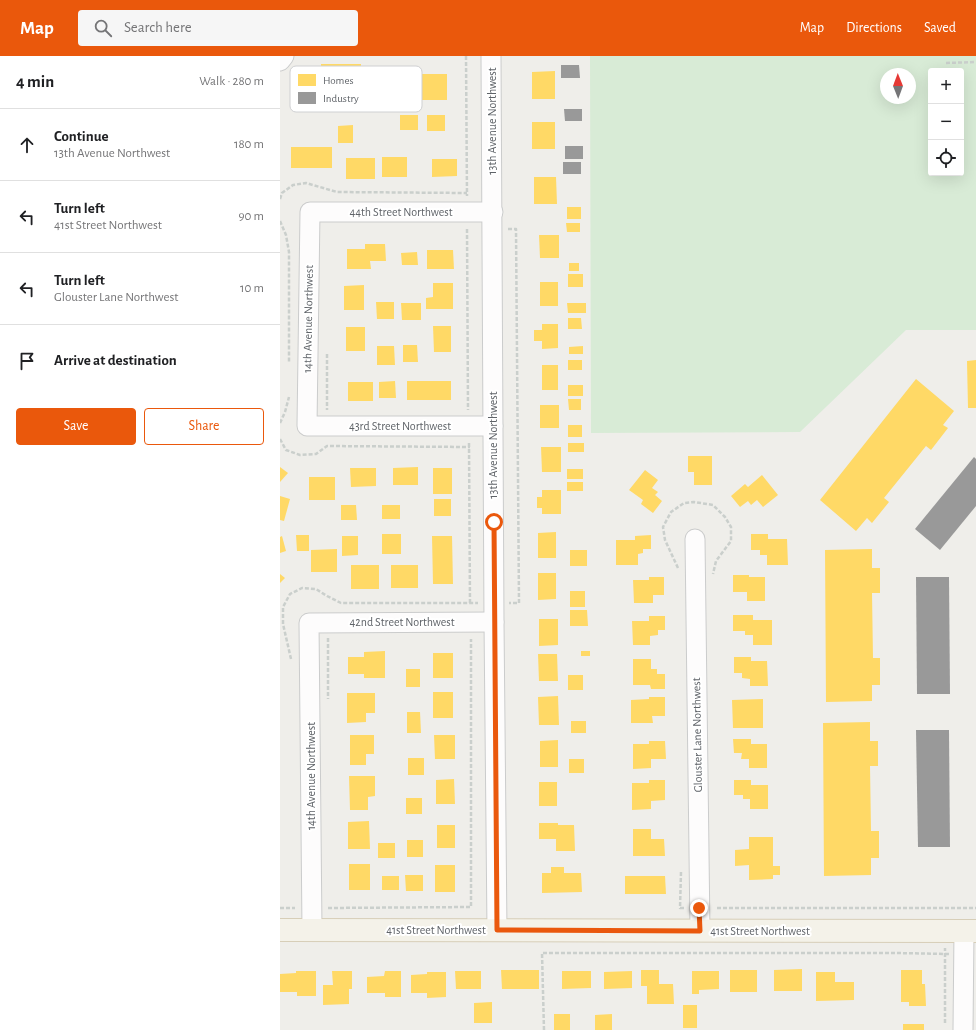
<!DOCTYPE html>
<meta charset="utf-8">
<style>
:root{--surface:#fff;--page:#f6f6f6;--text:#202124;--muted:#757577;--line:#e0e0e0;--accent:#ea580c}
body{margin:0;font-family:"Alegreya Sans",sans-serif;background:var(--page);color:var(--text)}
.controls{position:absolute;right:12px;top:12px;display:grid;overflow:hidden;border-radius:4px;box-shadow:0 4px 16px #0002}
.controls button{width:36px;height:36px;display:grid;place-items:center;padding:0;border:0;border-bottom:1px solid var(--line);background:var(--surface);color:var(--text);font:20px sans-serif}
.compass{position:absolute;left:600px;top:12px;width:36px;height:36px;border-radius:50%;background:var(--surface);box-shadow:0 4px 16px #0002;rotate:359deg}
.stop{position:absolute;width:12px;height:12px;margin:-9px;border:3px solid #ea580c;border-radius:50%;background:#fff}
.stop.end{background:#ea580c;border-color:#fff;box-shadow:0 1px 4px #0008}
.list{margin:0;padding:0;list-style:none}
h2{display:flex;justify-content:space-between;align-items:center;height:52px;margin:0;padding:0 16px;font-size:17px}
h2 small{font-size:13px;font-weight:400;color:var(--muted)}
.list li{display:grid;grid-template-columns:26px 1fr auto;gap:12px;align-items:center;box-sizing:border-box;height:72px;padding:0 16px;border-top:1px solid var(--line)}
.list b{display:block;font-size:15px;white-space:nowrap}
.list p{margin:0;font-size:13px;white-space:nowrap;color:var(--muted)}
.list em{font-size:13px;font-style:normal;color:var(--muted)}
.actions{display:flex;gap:8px;padding:12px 16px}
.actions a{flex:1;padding:9px 0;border:1px solid var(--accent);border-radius:4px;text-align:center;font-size:14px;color:var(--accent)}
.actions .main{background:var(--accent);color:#fff}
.icon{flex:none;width:22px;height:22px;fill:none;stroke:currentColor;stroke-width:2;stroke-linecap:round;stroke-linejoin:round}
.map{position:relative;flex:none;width:696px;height:974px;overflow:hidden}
header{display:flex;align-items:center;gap:24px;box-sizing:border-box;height:56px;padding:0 20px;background:var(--accent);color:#fff}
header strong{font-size:19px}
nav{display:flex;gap:22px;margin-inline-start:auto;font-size:14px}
.search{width:280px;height:36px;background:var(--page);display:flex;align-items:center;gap:10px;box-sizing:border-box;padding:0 14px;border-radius:4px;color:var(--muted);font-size:15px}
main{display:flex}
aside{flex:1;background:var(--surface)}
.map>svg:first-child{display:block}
</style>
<header>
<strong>Map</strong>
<div class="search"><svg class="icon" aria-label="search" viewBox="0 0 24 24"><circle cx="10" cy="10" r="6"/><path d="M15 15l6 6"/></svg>Search here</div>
<nav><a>Map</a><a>Directions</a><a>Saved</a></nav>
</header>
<main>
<aside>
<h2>4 min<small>Walk · 280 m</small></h2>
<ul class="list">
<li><svg class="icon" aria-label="ahead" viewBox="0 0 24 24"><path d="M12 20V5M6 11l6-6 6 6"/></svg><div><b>Continue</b><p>13th Avenue Northwest</p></div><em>180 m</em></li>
<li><svg class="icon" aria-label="left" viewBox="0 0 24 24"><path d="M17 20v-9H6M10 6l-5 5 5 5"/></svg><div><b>Turn left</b><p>41st Street Northwest</p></div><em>90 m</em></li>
<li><svg class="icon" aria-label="left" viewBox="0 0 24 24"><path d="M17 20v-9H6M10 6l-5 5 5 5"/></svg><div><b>Turn left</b><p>Glouster Lane Northwest</p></div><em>10 m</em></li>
<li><svg class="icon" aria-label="arrive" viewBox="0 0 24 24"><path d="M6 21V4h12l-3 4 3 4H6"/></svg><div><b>Arrive at destination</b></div></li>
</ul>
<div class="actions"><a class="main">Save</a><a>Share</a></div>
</aside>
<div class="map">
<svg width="696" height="974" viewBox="0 0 696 974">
<rect width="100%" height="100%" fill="#efeeea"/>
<path fill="#d8ebd6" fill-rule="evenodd" d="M 310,0 L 696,0 L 696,274 L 626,274 L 520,376 L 311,377 ZM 651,15 L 681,15 L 681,117 L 651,117 ZM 606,18 L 630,18 L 630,42 L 606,42 Z"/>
<g fill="#ffd966">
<polygon points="41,8 81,8 80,42 41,42 40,28 54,28 54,23 41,22"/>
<polygon points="275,15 275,43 252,43 252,16"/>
<rect x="136" y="18" width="31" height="26"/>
<rect x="120" y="59" width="18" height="15"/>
<rect x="147" y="59" width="18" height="16"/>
<rect x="252" y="66" width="23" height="27"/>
<polygon points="73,69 73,87 58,87 58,70"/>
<rect x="11" y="91" width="41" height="21"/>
<rect x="102" y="101" width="25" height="20"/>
<rect x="66" y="102" width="29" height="21"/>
<polygon points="152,103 177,103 177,120 152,121"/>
<polygon points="254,121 276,121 277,148 254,148"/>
<rect x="287" y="151" width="14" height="12"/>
<polygon points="286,167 300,167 300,176 287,176"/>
<polygon points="259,179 279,179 279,202 260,202"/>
<polygon points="85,188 105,188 106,205 90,205 91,213 67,213 67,193 85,193"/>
<polygon points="147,194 173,194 174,213 147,213"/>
<polygon points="137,196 138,209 122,209 121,197"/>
<rect x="289" y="207" width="10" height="8"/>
<rect x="288" y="218" width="15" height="13"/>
<rect x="260" y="226" width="18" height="24"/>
<polygon points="153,227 173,227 173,253 146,253 146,242 153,241"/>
<polygon points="84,229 84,254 64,254 64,230"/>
<polygon points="96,246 114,246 114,263 97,263"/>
<polygon points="121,247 141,247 141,264 122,264"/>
<polygon points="287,247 306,247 306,257 288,257"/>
<polygon points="288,262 301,262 302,273 288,273"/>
<polygon points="262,268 278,268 278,292 262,293 262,285 254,285 254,274 262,274"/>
<polygon points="153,270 171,270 171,296 154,296"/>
<rect x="66" y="271" width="19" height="24"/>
<polygon points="123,289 137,289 138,306 123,306"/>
<polygon points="97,290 114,290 115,309 97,309"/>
<polygon points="303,290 303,298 289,298 289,291"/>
<rect x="288" y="304" width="14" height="10"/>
<polygon points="696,304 696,352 688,352 687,305"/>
<rect x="262" y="309" width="16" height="25"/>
<polygon points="636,323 674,355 663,369 668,372 651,394 646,390 604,442 609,446 592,467 587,462 576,475 540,444"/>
<polygon points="115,325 116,342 99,342 99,326"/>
<rect x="127" y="325" width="44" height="19"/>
<rect x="68" y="326" width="25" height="19"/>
<rect x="288" y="329" width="15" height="11"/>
<polygon points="288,343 301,343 301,354 289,354"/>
<rect x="260" y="349" width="19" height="23"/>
<rect x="288" y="369" width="14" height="12"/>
<rect x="288" y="387" width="16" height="9"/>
<polygon points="261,391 281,391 281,416 262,416"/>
<polygon points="408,400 432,400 432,429 414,429 414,416 408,416"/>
<polygon points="0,411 8,417 0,426"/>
<polygon points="138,411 138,429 113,429 113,412"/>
<polygon points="70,412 96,412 96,430 71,431"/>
<rect x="153" y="412" width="19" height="26"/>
<rect x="287" y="413" width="16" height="10"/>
<polygon points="365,414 378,424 372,432 378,436 375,439 382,445 373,457 361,448 363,444 349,434"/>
<polygon points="482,419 498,439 483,451 477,444 471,449 468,445 460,451 451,440 465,428 468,431"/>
<rect x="29" y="421" width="26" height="23"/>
<rect x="287" y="426" width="16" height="9"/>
<polygon points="262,434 281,434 281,458 262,458 262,452 257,452 257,441 262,441"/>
<polygon points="0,440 10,443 4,465 0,464"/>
<rect x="154" y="443" width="17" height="17"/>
<polygon points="61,449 76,449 77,464 61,464"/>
<rect x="102" y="449" width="18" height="14"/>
<polygon points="276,476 276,502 258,502 258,477"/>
<rect x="102" y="478" width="19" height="20"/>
<polygon points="471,478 488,478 488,483 507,483 508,509 487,509 487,499 480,499 480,494 471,494"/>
<polygon points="16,479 29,479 29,495 17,495"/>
<polygon points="371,479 371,493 363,493 363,497 358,498 358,509 336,509 336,484 355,484 355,480"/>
<polygon points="2,480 6,495 0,497 0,481"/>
<polygon points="62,480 78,480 78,499 62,500"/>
<polygon points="152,480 172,480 173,528 153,528"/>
<polygon points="57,493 57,516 31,516 31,494"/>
<polygon points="592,493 592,512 600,512 600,537 592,537 593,602 600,602 600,629 592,629 592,645 546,646 545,494"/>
<rect x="290" y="494" width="17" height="16"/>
<rect x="71" y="509" width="28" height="24"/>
<rect x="111" y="509" width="27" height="23"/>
<polygon points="258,517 276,517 276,543 258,544"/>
<polygon points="0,518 5,522 0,527"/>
<polygon points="453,519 469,519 469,521 485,521 485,545 467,545 467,536 453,536"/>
<polygon points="369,521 384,521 384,539 373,539 373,547 354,547 353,524 369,524"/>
<rect x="290" y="535" width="15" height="16"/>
<polygon points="290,554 307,554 308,570 290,570"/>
<polygon points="453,559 473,559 473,564 492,564 492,589 473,589 473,579 465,579 465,575 453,575"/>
<polygon points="369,560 385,560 385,574 378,574 378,579 370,580 370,589 353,589 352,565 369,565"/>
<polygon points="259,563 278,563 278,589 259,590"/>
<polygon points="105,595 105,622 84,622 84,618 68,618 68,601 84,601 84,596"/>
<rect x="301" y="595" width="9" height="5"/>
<rect x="153" y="597" width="20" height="25"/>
<polygon points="258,598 277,598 278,625 259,625"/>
<polygon points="454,601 471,601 471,605 487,605 488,630 470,630 470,623 462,622 462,617 454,617"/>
<polygon points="353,603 371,603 371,613 377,613 377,618 385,618 385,633 371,633 370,629 353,629"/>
<rect x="126" y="613" width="14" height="18"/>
<rect x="288" y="619" width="15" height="15"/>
<rect x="153" y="636" width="20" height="26"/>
<polygon points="67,637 95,637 95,657 86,657 86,666 67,667"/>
<polygon points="278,640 279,669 259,669 258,641"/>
<polygon points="369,641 385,641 385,660 372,660 373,667 351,667 351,644 369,643"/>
<polygon points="483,643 483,672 453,672 452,644"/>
<polygon points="127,656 140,656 141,677 127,677"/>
<rect x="291" y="665" width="15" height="12"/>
<polygon points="590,666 590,685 598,685 598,710 590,710 591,775 599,775 599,802 591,802 591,819 544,820 543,667"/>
<polygon points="70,679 94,679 94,698 86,698 86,709 70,709"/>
<polygon points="154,679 175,679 175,703 155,703"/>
<polygon points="453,683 471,683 471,688 487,688 487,712 469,712 469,703 461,703 462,697 454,697"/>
<polygon points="278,684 278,711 260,711 260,685"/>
<polygon points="369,685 385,685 386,703 371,703 371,712 353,713 353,688 369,688"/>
<rect x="128" y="702" width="16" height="17"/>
<rect x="289" y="703" width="15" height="14"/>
<polygon points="69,720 95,720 95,740 88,741 88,754 70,754"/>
<polygon points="174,723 175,748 156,748 156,724"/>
<polygon points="369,724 385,724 385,744 371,745 371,753 352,754 352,727 369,727"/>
<polygon points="454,724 471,724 471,729 488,729 488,753 470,753 470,743 463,743 463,739 454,739"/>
<rect x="259" y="726" width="18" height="24"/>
<rect x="126" y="742" width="16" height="16"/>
<polygon points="89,765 90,793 68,793 68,766"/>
<polygon points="259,767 278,767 278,769 294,769 295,795 276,795 276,783 259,783"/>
<rect x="157" y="769" width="18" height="23"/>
<polygon points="353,773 371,773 371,783 384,783 385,800 353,800"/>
<polygon points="469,781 493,781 493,810 500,810 500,819 493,819 493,823 469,824 469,809 455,810 455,794 469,793"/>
<rect x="127" y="784" width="16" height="17"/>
<rect x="98" y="787" width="17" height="15"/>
<rect x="69" y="808" width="21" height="26"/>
<rect x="155" y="809" width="20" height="27"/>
<polygon points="271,811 284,811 284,817 301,817 302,836 262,837 262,817 271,817"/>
<polygon points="125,819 143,819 143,835 126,835"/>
<rect x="102" y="820" width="17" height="14"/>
<polygon points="345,820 385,820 386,838 345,838"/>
<polygon points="522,913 522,935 494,935 494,914"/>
<polygon points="221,914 259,914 259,933 222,933"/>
<polygon points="361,914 379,914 379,928 393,928 394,948 367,948 367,930 361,930"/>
<rect x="450" y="914" width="27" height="22"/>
<polygon points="621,914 642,914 642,928 645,928 646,950 629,950 629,946 621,946"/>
<polygon points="16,915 36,915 36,940 17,940 17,936 0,936 0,918 16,917"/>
<polygon points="52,915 72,915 72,933 69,933 69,948 43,949 43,929 53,929"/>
<polygon points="105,915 121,915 121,941 105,941 105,937 87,937 87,921 104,920"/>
<polygon points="175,915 201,915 201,933 176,933"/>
<polygon points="282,915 311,915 311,932 282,933"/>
<polygon points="352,915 352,932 324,933 324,916"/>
<polygon points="412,915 439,915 439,933 419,934 419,938 412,938"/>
<polygon points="147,916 166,916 166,941 147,942 147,937 131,937 131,919 147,918"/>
<polygon points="536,916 555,916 555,926 574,926 574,944 536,945"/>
<polygon points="212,946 212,967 194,967 194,947"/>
<rect x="403" y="949" width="14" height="23"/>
<rect x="274" y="958" width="16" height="16"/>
<polygon points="332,958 332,974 315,974 315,959"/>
<rect x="623" y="968" width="21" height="6"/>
</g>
<g fill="#999">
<polygon points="281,9 299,9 300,22 281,22"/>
<polygon points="284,53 302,53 302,65 285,65"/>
<rect x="285" y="90" width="18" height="13"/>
<rect x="283" y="106" width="18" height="12"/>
<polygon points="694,401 696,403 696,450 660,494 635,473"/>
<polygon points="636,521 669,521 670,638 637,638"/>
<polygon points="636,674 669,674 670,791 638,791"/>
</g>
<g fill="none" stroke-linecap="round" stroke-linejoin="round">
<g stroke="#cbcccc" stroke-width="21">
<g id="minor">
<polyline points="211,0 214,566 217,875"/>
<polyline points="0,5 4,0"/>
<polyline points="213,156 30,156 27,370 213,370"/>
<polyline points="415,483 420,875"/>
<polyline points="32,874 29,567 214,566"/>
<polyline points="683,974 684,875"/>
</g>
</g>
<g stroke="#d7ceb8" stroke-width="24">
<polyline id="major" points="0,874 696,875"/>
</g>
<g stroke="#cacfcc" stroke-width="2.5" stroke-dasharray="4 2" stroke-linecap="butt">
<polyline points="186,0 187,140"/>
<polyline points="666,7 696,6"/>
<polyline points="0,143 2,137 13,129 26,127 57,136 187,137"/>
<polyline points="0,165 6,179 9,196 9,306"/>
<polyline points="187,173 188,354"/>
<polyline points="228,173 236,173 239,547 229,547"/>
<polyline points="47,298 47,354"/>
<polyline points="0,367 5,356 9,341"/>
<polyline points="0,383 6,394 20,399 36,398 47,390 190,391"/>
<polyline points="189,387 190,548"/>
<polyline points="398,512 385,484 383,471 391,456 404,447 414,446 433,449 445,461 451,471 451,485 436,505 433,518"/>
<polyline points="48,582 48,643"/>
<polyline points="11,603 3,568 3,551 10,538 22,532 36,533 47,540 61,547 198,547"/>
<polyline points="401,816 400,852 404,852"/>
<polyline points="0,852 15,852"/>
<polyline points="48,852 191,851 191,583"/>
<polyline points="437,852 696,852"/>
<polyline points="665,967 665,892"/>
<polyline points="264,974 262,897 615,897 669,898"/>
</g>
<use href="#minor" stroke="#fdfcfc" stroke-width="19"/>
<use href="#major" stroke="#f4f2e9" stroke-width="22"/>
</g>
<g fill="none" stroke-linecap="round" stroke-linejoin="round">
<polyline stroke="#ea580c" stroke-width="5" points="214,466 217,874 420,875 419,852"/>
</g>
<g text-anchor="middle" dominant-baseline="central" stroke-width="4" stroke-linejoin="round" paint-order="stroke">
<g font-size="12" fill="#5f6368" stroke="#fff">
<text transform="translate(212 65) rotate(-90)">13th Avenue Northwest</text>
<text x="121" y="156">44th Street Northwest</text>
<text transform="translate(28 263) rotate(-89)">14th Avenue Northwest</text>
<text x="120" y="370">43rd Street Northwest</text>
<text transform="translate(213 389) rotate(-90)">13th Avenue Northwest</text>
<text x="122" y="566">42nd Street Northwest</text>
<text transform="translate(417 679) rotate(-91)">Glouster Lane Northwest</text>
<text transform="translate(31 720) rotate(-90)">14th Avenue Northwest</text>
<text x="156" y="874">41st Street Northwest</text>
<text x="480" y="875">41st Street Northwest</text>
</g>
</g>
<rect x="10" y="10" width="132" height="46" rx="6" fill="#fff" stroke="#cfd0d2" stroke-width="1"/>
<rect x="18" y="18" width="18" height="12" fill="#ffd966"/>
<rect x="18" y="36" width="18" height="12" fill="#999"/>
<g font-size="11" fill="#5f6368">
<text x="43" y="28">Homes</text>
<text x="43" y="46">Industry</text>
</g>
</svg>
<div class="controls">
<button>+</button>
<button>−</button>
<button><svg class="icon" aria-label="locate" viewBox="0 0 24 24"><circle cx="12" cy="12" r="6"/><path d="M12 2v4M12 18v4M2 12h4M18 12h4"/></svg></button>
</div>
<svg class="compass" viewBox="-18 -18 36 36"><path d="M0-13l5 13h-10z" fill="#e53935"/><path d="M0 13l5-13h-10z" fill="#757577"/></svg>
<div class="stop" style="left:214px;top:466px"></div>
<div class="stop end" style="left:419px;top:852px"></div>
</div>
</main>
